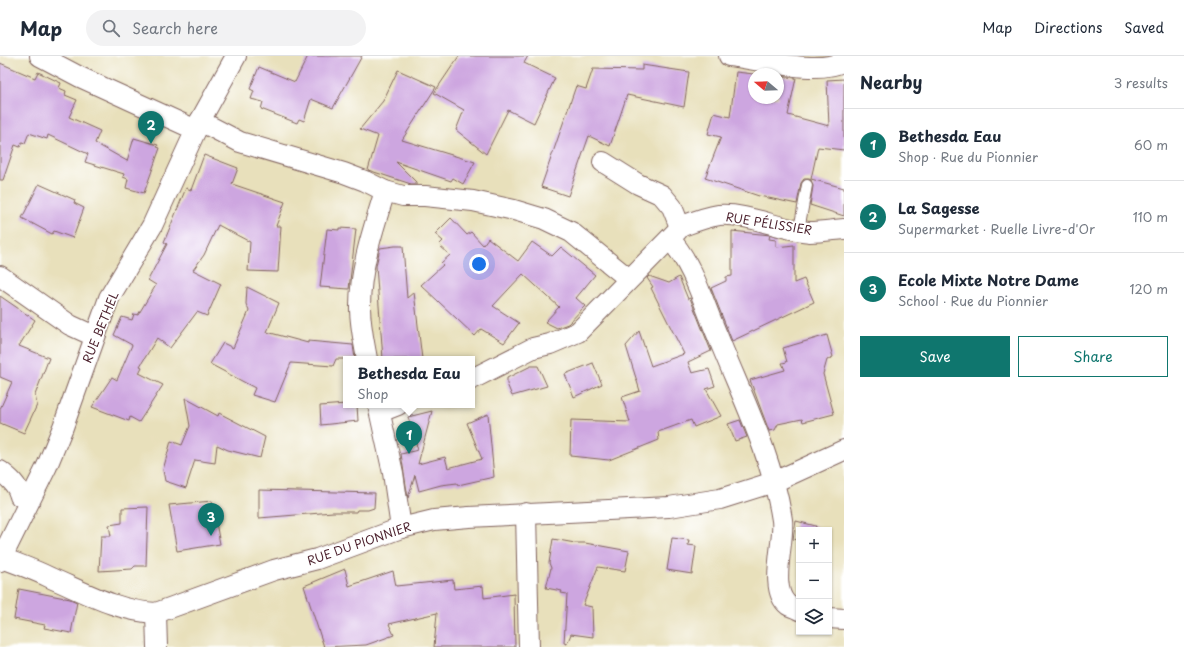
<!DOCTYPE html>
<meta charset="utf-8">
<style>
:root{--surface:#fff;--page:#f2f2f3;--text:#1f2937;--muted:#747a83;--line:#e0e1e3;--accent:#0f766e}
body{margin:0;font-family:"Playpen Sans",sans-serif;background:var(--page);color:var(--text)}
.controls{position:absolute;right:12px;bottom:12px;display:grid;overflow:hidden;border-radius:0px;box-shadow:0 1px 3px #0004}
.controls button{width:36px;height:36px;display:grid;place-items:center;padding:0;border:0;border-bottom:1px solid var(--line);background:var(--surface);color:var(--text);font:20px sans-serif}
.compass{position:absolute;left:748px;top:12px;width:36px;height:36px;border-radius:50%;background:var(--surface);box-shadow:0 1px 3px #0004;rotate:289deg}
.you{position:absolute;left:479px;top:208px;width:14px;height:14px;margin:-10px;border:3px solid #fff;border-radius:50%;background:#1a73e8;box-shadow:0 0 0 6px #1a73e833}
.badge{display:grid;place-items:center;width:26px;height:26px;border-radius:50%;background:var(--accent);color:#fff;font-size:13px;font-weight:700}
.pin{position:absolute;translate:-50% -33px;filter:drop-shadow(0 1px 2px #0008)}
.pin::after{content:'';position:absolute;top:21px;width:14px;height:12px;background:inherit;clip-path:polygon(0 0,100% 0,50% 100%)}
.popup{position:absolute;left:343px;top:300px;width:132px;height:52px;box-sizing:border-box;display:grid;place-content:center;border-radius:0px;background:var(--surface);filter:drop-shadow(0 1px 3px #0005);font-size:13px;white-space:nowrap;color:var(--muted)}
.popup b{font-size:15px;color:var(--text)}
.popup::after{content:'';position:absolute;left:50%;top:100%;margin-left:-8px;border:8px solid transparent;border-top-color:var(--surface)}
.list{margin:0;padding:0;list-style:none}
h2{display:flex;justify-content:space-between;align-items:center;height:52px;margin:0;padding:0 16px;font-size:17px}
h2 small{font-size:13px;font-weight:400;color:var(--muted)}
.list li{display:grid;grid-template-columns:26px 1fr auto;gap:12px;align-items:center;box-sizing:border-box;height:72px;padding:0 16px;border-top:1px solid var(--line)}
.list b{display:block;font-size:15px;white-space:nowrap}
.list p{margin:0;font-size:13px;white-space:nowrap;color:var(--muted)}
.list em{font-size:13px;font-style:normal;color:var(--muted)}
.actions{display:flex;gap:8px;padding:12px 16px}
.actions a{flex:1;padding:9px 0;border:1px solid var(--accent);border-radius:0px;text-align:center;font-size:14px;color:var(--accent)}
.actions .main{background:var(--accent);color:#fff}
.icon{flex:none;width:22px;height:22px;fill:none;stroke:currentColor;stroke-width:2;stroke-linecap:round;stroke-linejoin:round}
.map{position:relative;flex:none;width:844px;height:591px;overflow:hidden}
header{display:flex;align-items:center;gap:24px;box-sizing:border-box;height:56px;padding:0 20px;background:var(--surface);border-bottom:1px solid var(--line)}
header strong{font-size:19px}
nav{display:flex;gap:22px;margin-inline-start:auto;font-size:14px}
.search{width:280px;height:36px;background:var(--page);display:flex;align-items:center;gap:10px;box-sizing:border-box;padding:0 14px;border-radius:22px;color:var(--muted);font-size:15px}
main{display:flex}
aside{flex:1;background:var(--surface)}
.map>svg:first-child{display:block}
</style>
<header>
<strong>Map</strong>
<div class="search"><svg class="icon" aria-label="search" viewBox="0 0 24 24"><circle cx="10" cy="10" r="6"/><path d="M15 15l6 6"/></svg>Search here</div>
<nav><a>Map</a><a>Directions</a><a>Saved</a></nav>
</header>
<main>
<div class="map">
<svg width="844" height="591" viewBox="0 0 844 591">
<rect width="100%" height="100%" fill="#fff"/>
<filter id="ink" filterUnits="userSpaceOnUse"><feTurbulence type="fractalNoise" baseFrequency=".025" numOctaves="2"/><feDisplacementMap in="SourceGraphic" scale="8" xChannelSelector="R" yChannelSelector="G"/><feConvolveMatrix kernelMatrix="1 2 1 2 8 2 1 2 1" color-interpolation-filters="sRGB"/></filter>
<filter id="wash" filterUnits="userSpaceOnUse"><feTurbulence type="fractalNoise" baseFrequency=".012" numOctaves="4" result="noise"/><feDisplacementMap in="SourceGraphic" scale="16" xChannelSelector="R" yChannelSelector="G"/><feGaussianBlur stdDeviation="0.9" result="paint"/><feColorMatrix in="noise" values="0 0 0 0 0 0 0 0 0 0 0 0 0 0 0 0 0 1.4 0 .05"/><feComposite in="paint" operator="in"/></filter>
<g filter="url(#wash)">
<rect width="100%" height="100%" fill="#e8e0bb"/>
<g id="blocks">
<g fill="#cda6e0">
<polygon points="308,0 362,0 333,52 311,43 304,65 299,63 297,67 261,53 263,46 251,43 254,35 250,33 259,11 295,26"/>
<polygon points="459,0 528,0 524,7 555,22 534,67 508,54 486,98 456,74 464,54 434,37"/>
<polygon points="0,7 35,22 38,16 61,27 59,32 66,35 65,39 77,44 69,61 100,75 95,87 127,105 134,82 158,89 157,91 160,92 144,137 126,132 128,123 123,121 124,118 85,106 88,98 48,79 47,83 29,77 25,87 22,86 20,91 15,89 3,124 0,124"/>
<polygon points="642,9 689,16 684,51 627,39 610,90 589,80 568,140 541,131 576,30 586,33 593,13 642,14"/>
<polygon points="398,14 436,31 402,84 475,106 463,128 453,122 451,125 396,106 418,128 411,128 368,114 378,80 360,73 383,45"/>
<polygon points="736,16 754,18 754,42 778,42 778,20 796,22 788,59 829,70 827,24 844,23 844,94 818,91 811,123 844,132 844,160 810,149 813,130 811,124 809,123 804,123 801,127 797,148 759,140 705,122 721,81 708,78 714,57 730,61"/>
<polygon points="204,99 238,112 232,128 285,146 276,170 281,170 278,216 248,215 250,186 218,169 204,199 193,214 221,228 207,260 197,256 170,292 157,282 140,310 142,311 139,317 163,329 139,366 130,361 129,365 92,351 112,321 117,324 132,289 114,279 122,261 132,264 134,258 138,259 156,229 148,224 167,188 164,186 186,132 191,134"/>
<polygon points="39,128 75,144 74,147 84,152 73,182 54,175 52,178 22,162"/>
<polygon points="451,162 467,179 471,176 483,189 488,182 518,205 532,186 552,200 561,191 595,219 576,242 585,250 568,268 557,272 545,266 559,251 523,218 493,250 519,267 504,287 481,273 475,280 421,229 443,209 441,207 450,199 439,189 443,185 435,178"/>
<polygon points="339,172 356,173 349,233 320,231 327,173 339,174"/>
<polygon points="732,175 770,179 769,183 776,184 776,191 794,189 794,227 804,223 814,246 732,285 711,232 726,225 726,221 732,220"/>
<polygon points="395,190 403,190 407,242 414,236 422,303 383,303 376,210 380,192"/>
<polygon points="649,220 669,227 679,221 688,243 690,242 711,295 688,306 692,317 709,313 715,330 706,333 721,360 694,371 691,364 658,376 659,384 609,404 570,400 571,364 630,366 622,341 640,335 626,290 639,275 651,310 684,298 651,232 653,231 647,222"/>
<polygon points="247,231 279,247 267,276 308,287 308,285 353,289 355,303 336,303 333,310 291,307 275,346 252,339 255,332 210,308 223,287 233,292 249,255 246,248"/>
<polygon points="0,240 35,264 19,290 49,302 35,339 37,349 24,377 0,367 0,353 12,326 0,321"/>
<polygon points="827,279 833,301 827,304 823,318 834,358 803,366 802,363 778,368 775,374 769,375 750,324 785,314 782,307 787,306 783,292"/>
<polygon points="593,307 602,328 574,341 565,318"/>
<polygon points="531,310 538,310 547,330 512,340 507,328 507,322"/>
<polygon points="185,342 218,360 219,357 265,381 260,402 228,394 217,389 215,407 195,404 186,432 165,425 163,414 171,385 182,389 190,370"/>
<polygon points="346,348 346,349 357,349 358,365 321,369 320,350"/>
<polygon points="432,355 418,408 445,401 448,412 482,403 467,367 488,358 494,421 458,429 457,427 441,429 419,435 415,419 408,442 401,398 418,394 408,361"/>
<polygon points="740,364 747,381 735,385 728,368"/>
<polygon points="259,434 375,437 374,452 368,454 357,454 356,456 333,456 259,462"/>
<polygon points="212,445 220,488 177,495 169,449"/>
<polygon points="148,451 146,510 135,510 132,513 99,515 101,480 111,480 109,469 122,467 122,452"/>
<polygon points="796,465 816,470 815,474 799,474 799,484 793,483"/>
<polygon points="672,482 689,484 688,489 696,490 692,518 667,514"/>
<polygon points="553,483 575,487 585,487 629,495 625,515 598,511 583,549 592,551 593,581 571,578 567,588 564,587 567,538 561,537 562,535 546,532 551,512 549,507"/>
<polygon points="345,513 349,530 393,515 396,530 453,524 454,533 483,530 484,542 514,538 515,591 434,591 437,557 389,568 394,579 366,589 324,591 304,530"/>
<polygon points="19,533 70,543 77,546 71,577 44,572 45,569 14,563"/>
</g>
</g>
</g>
<g filter="url(#ink)">
<use href="#blocks" fill-opacity="0" stroke="#81635d" stroke-width="1"/>
<g fill="none" stroke-linecap="round" stroke-linejoin="round">
<g stroke="#81635d" stroke-width="12">
<polyline id="service" points="799,174 807,129"/>
</g>
<g stroke="#81635d" stroke-width="22">
<g id="minor">
<polyline points="40,0 80,21 196,74"/>
<path d="M 729,0 C 758,3 819,20 844,5"/>
<polyline points="200,65 240,86 344,117 365,125 385,135 403,140 425,140 473,145 514,154 544,163 571,176 629,223"/>
<path d="M 603,106 L 638,128 L 662,139 L 672,151 L 680,171 C 693,166 705,161 719,159 C 748,157 780,174 810,176 C 821,176 833,174 844,173"/>
<path d="M 670,183 C 694,210 704,249 718,281 C 742,341 772,399 782,464 C 785,486 768,533 788,549 C 791,551 796,552 799,554"/>
<polyline points="0,220 70,269 94,280"/>
<path d="M 367,303 C 364,286 360,269 360,251 C 360,211 373,174 385,135"/>
<polyline points="472,323 533,292 550,288 578,276 678,174"/>
<polyline points="378,349 393,417 401,472"/>
<polyline points="380,356 398,349"/>
<path d="M 0,415 C 9,422 18,429 20,440 L 29,445"/>
<polyline points="526,457 529,591"/>
<path d="M 2,502 C 18,508 35,514 51,522 C 86,537 117,555 156,557 L 274,514 L 317,503 L 401,472 L 434,464 L 469,461 L 669,451 L 720,443 L 774,426 L 844,394"/>
<polyline points="0,505 47,410 63,371 109,242 152,170 200,65 236,0"/>
<polyline points="156,557 157,591"/>
<polyline points="829,562 844,563"/>
</g>
</g>
<use href="#service" stroke="#fff" stroke-width="10"/>
<use href="#minor" stroke="#fff" stroke-width="20"/>
</g>
</g>
<g text-anchor="middle" dominant-baseline="central" stroke-width="3.5" stroke-linejoin="round" paint-order="stroke">
<g font-size="12" fill="#4a1f2b" stroke="#fff">
<text transform="translate(769 167) rotate(9)">RUE PÉLISSIER</text>
<text transform="translate(100 271) rotate(-68)">RUE BETHEL</text>
<text transform="translate(359 487) rotate(-19)">RUE DU PIONNIER</text>
</g>
</g>
</svg>
<div class="controls">
<button>+</button>
<button>−</button>
<button><svg class="icon" aria-label="layers" viewBox="0 0 24 24"><path d="M12 4l9 5-9 5-9-5zM3 14l9 5 9-5"/></svg></button>
</div>
<svg class="compass" viewBox="-18 -18 36 36"><path d="M0-13l5 13h-10z" fill="#e53935"/><path d="M0 13l5-13h-10z" fill="#747a83"/></svg>
<div class="you"></div>
<div class="pin badge" style="left:409px;top:398px">1</div>
<div class="popup"><b>Bethesda Eau</b>Shop</div>
<div class="pin badge" style="left:151px;top:88px">2</div>
<div class="pin badge" style="left:211px;top:480px">3</div>
</div>
<aside>
<h2>Nearby<small>3 results</small></h2>
<ul class="list">
<li><span class="badge">1</span><div><b>Bethesda Eau</b><p>Shop · Rue du Pionnier</p></div><em>60 m</em></li>
<li><span class="badge">2</span><div><b>La Sagesse</b><p>Supermarket · Ruelle Livre-d'Or</p></div><em>110 m</em></li>
<li><span class="badge">3</span><div><b>Ecole Mixte Notre Dame</b><p>School · Rue du Pionnier</p></div><em>120 m</em></li>
</ul>
<div class="actions"><a class="main">Save</a><a>Share</a></div>
</aside>
</main>
